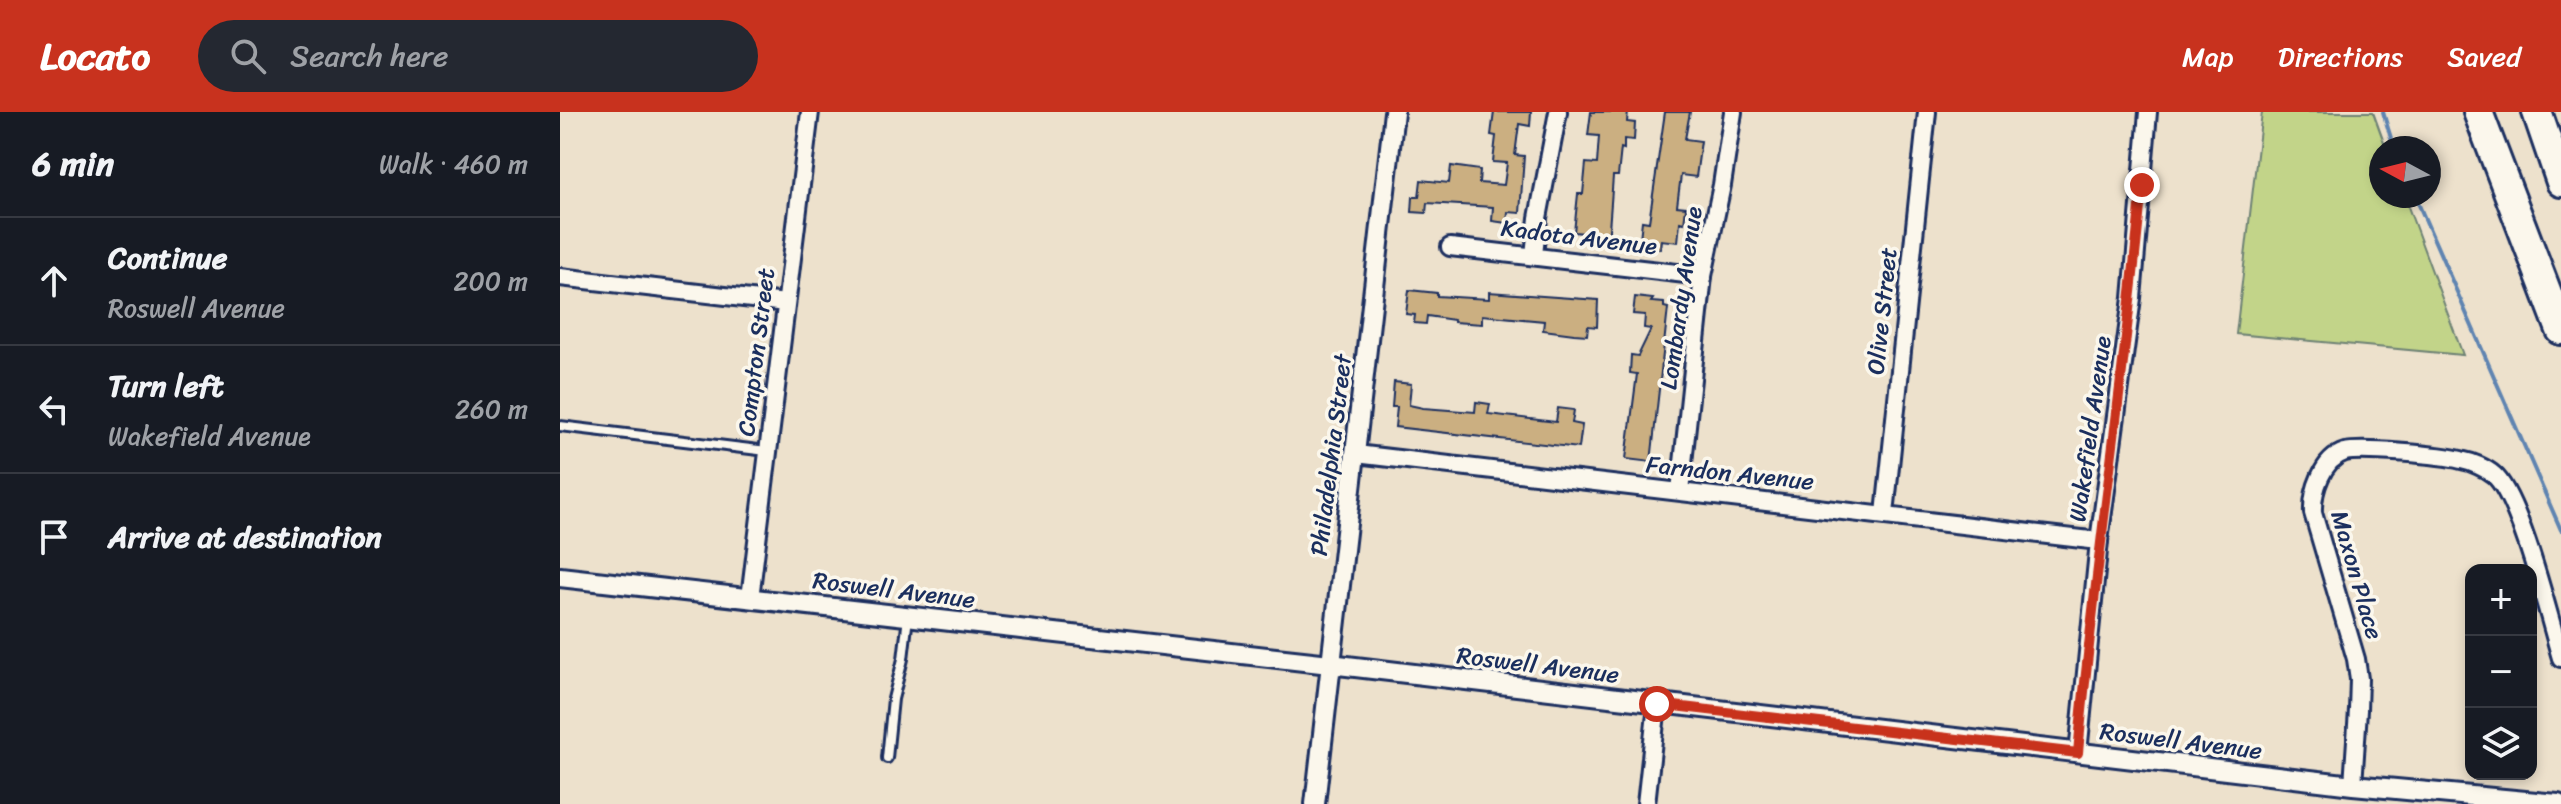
<!DOCTYPE html>
<meta charset="utf-8">
<style>
:root{--surface:#171b24;--page:#242831;--text:#f1f3f6;--muted:#9ea1a6;--line:#363941;--accent:#c8321e}
body{margin:0;font-family:Sriracha,sans-serif;background:var(--page);color:var(--text)}
.controls{position:absolute;right:24px;bottom:24px;display:grid;overflow:hidden;border-radius:16px;box-shadow:0 4px 12px #0003}
.controls button{width:72px;height:72px;display:grid;place-items:center;padding:0;border:0;border-bottom:2px solid var(--line);background:var(--surface);color:var(--text);font:40px sans-serif}
.compass{position:absolute;left:1809px;top:24px;width:72px;height:72px;border-radius:50%;background:var(--surface);box-shadow:0 4px 12px #0003;rotate:277deg}
.stop{position:absolute;width:24px;height:24px;margin:-18px;border:6px solid #c8321e;border-radius:50%;background:#fff}
.stop.end{background:#c8321e;border-color:#fff;box-shadow:0 2px 8px #0008}
.list{margin:0;padding:0;list-style:none}
h2{display:flex;justify-content:space-between;align-items:center;height:104px;margin:0;padding:0 32px;font-size:34px}
h2 small{font-size:26px;font-weight:400;color:var(--muted)}
.list li{display:grid;grid-template-columns:52px 1fr auto;gap:24px;align-items:center;box-sizing:border-box;height:128px;padding:0 32px;border-top:2px solid var(--line)}
.list b{display:block;font-size:30px;white-space:nowrap}
.list p{margin:0;font-size:26px;white-space:nowrap;color:var(--muted)}
.list em{font-size:26px;font-style:normal;color:var(--muted)}
.icon{flex:none;width:44px;height:44px;fill:none;stroke:currentColor;stroke-width:2;stroke-linecap:round;stroke-linejoin:round}
.map{position:relative;flex:none;width:2001px;height:692px;overflow:hidden}
header{display:flex;align-items:center;gap:48px;box-sizing:border-box;height:112px;padding:0 40px;background:var(--accent);color:#fff}
header strong{font-size:38px}
nav{display:flex;gap:44px;margin-inline-start:auto;font-size:28px}
.search{width:560px;height:72px;background:var(--page);display:flex;align-items:center;gap:20px;box-sizing:border-box;padding:0 28px;border-radius:44px;color:var(--muted);font-size:30px}
main{display:flex}
aside{flex:1;background:var(--surface)}
.map>svg:first-child{display:block}
</style>
<header>
<strong>Locato</strong>
<div class="search"><svg class="icon" aria-label="search" viewBox="0 0 24 24"><circle cx="10" cy="10" r="6"/><path d="M15 15l6 6"/></svg>Search here</div>
<nav><a>Map</a><a>Directions</a><a>Saved</a></nav>
</header>
<main>
<aside>
<h2>6 min<small>Walk · 460 m</small></h2>
<ul class="list">
<li><svg class="icon" aria-label="ahead" viewBox="0 0 24 24"><path d="M12 20V5M6 11l6-6 6 6"/></svg><div><b>Continue</b><p>Roswell Avenue</p></div><em>200 m</em></li>
<li><svg class="icon" aria-label="left" viewBox="0 0 24 24"><path d="M17 20v-9H6M10 6l-5 5 5 5"/></svg><div><b>Turn left</b><p>Wakefield Avenue</p></div><em>260 m</em></li>
<li><svg class="icon" aria-label="arrive" viewBox="0 0 24 24"><path d="M6 21V4h12l-3 4 3 4H6"/></svg><div><b>Arrive at destination</b></div></li>
</ul>
</aside>
<div class="map">
<svg width="2001" height="692" viewBox="0 0 2001 692">
<rect width="100%" height="100%" fill="#ede1cc"/>
<filter id="ink" filterUnits="userSpaceOnUse"><feTurbulence type="fractalNoise" baseFrequency=".0125" numOctaves="2"/><feDisplacementMap in="SourceGraphic" scale="16" xChannelSelector="R" yChannelSelector="G"/><feConvolveMatrix kernelMatrix="1 2 1 2 8 2 1 2 1" color-interpolation-filters="sRGB"/></filter>
<g filter="url(#ink)">
<polygon fill="#c2d489" stroke="#6e8274" stroke-width="2" points="1702,0 1813,0 1826,36 1821,36 1821,84 1844,84 1903,243 1676,222"/>
<g fill="none" stroke-linecap="round" stroke-linejoin="round">
<g stroke="#5f84b1" stroke-width="4">
<polyline points="1823,0 1834,36"/>
<polyline points="1855,84 2001,418"/>
</g>
</g>
<g fill="#cbaf81" stroke="#1b2f5e" stroke-width="2">
<polygon points="934,0 971,0 970,14 959,12 955,43 964,44 960,101 948,100 947,111 932,109 933,95 867,91 866,101 852,100 853,85 859,85 861,68 889,71 891,54 920,58 919,71 944,73 947,51 933,50 936,24 931,23"/>
<polygon points="1031,0 1068,0 1067,10 1075,11 1074,28 1064,27 1064,37 1061,36 1058,64 1053,64 1048,131 1033,129 1034,122 1014,120 1018,82 1023,82 1026,51 1037,52 1039,24 1028,23"/>
<polygon points="1105,0 1130,0 1125,27 1141,29 1136,65 1121,63 1117,94 1126,95 1124,111 1120,110 1118,130 1101,128 1100,137 1079,136 1082,109 1089,110"/>
<polygon points="849,178 877,181 877,184 929,187 929,180 1038,188 1037,215 1028,214 1027,223 1014,222 983,218 984,209 922,203 922,212 894,210 894,208 867,204 866,212 854,211 855,203 846,202"/>
<polygon points="1075,185 1093,187 1091,190 1104,191 1104,195 1108,196 1091,350 1066,347 1077,262 1070,261 1071,243 1078,244 1091,217 1084,216 1085,203 1073,202"/>
<polygon points="834,270 851,272 849,293 863,296 915,300 916,290 930,292 928,302 996,310 998,296 1014,298 1012,311 1022,313 1019,336 835,315 837,295 832,295"/>
</g>
<g fill="none" stroke-linecap="round" stroke-linejoin="round">
<g stroke="#1b2f5e" stroke-width="14">
<g id="service">
<polyline points="0,314 207,339"/>
<polyline points="327,646 333,587 343,547 348,505"/>
</g>
</g>
<g stroke="#1b2f5e" stroke-width="22">
<g id="minor">
<polyline points="890,135 1143,164"/>
<polyline points="974,143 978,106 998,0"/>
<polyline points="0,165 226,191"/>
<polyline points="796,342 1539,429"/>
<polyline points="1120,379 1143,164 1162,73 1173,0"/>
<polyline points="1325,402 1367,0"/>
<polyline points="190,486 250,0"/>
<polyline points="1518,641 1539,429 1572,186 1588,0"/>
<path d="M 1793,673 L 1798,598 L 1799,567 L 1796,547 L 1753,401 C 1752,380 1762,347 1785,340 C 1801,336 1883,343 1901,348 C 1912,350 1926,356 1934,363 C 1960,385 1990,509 2001,546"/>
<polyline points="1086,692 1097,592"/>
</g>
</g>
<g stroke="#1b2f5e" stroke-width="24">
<g id="tertiary">
<polyline points="0,465 770,552 1793,673 1998,692"/>
<polyline points="755,692 834,0"/>
</g>
</g>
<g stroke="#1b2f5e" stroke-width="34">
<g id="motorway">
<polyline points="1918,0 2001,218"/>
<polyline points="1977,0 2001,70"/>
</g>
</g>
<use href="#service" stroke="#fbf7ec" stroke-width="8"/>
<use href="#minor" stroke="#fbf7ec" stroke-width="16"/>
<use href="#tertiary" stroke="#fbf7ec" stroke-width="18"/>
<use href="#motorway" stroke="#fbf7ec" stroke-width="28"/>
</g>
</g>
<g fill="none" stroke-linecap="round" stroke-linejoin="round" filter="url(#ink)">
<path stroke="#c8321e" stroke-width="10" d="M 1097,592 L 1518,641 C 1535,451 1565,263 1582,73"/>
</g>
<g text-anchor="middle" dominant-baseline="central" stroke-width="7" stroke-linejoin="round" paint-order="stroke">
<g font-size="24" fill="#1b2f5e" stroke="#fbf7ec">
<text transform="translate(1019 125) rotate(7)">Kadota Avenue</text>
<text transform="translate(1121 186) rotate(-82)">Lombardy Avenue</text>
<text transform="translate(1322 199) rotate(-84)">Olive Street</text>
<text transform="translate(196 240) rotate(-83)">Compton Street</text>
<text transform="translate(1530 317) rotate(-82)">Wakefield Avenue</text>
<text transform="translate(771 343) rotate(-83)">Philadelphia Street</text>
<text transform="translate(1170 361) rotate(6)">Farndon Avenue</text>
<text transform="translate(1797 463) rotate(74)">Maxon Place</text>
<text transform="translate(334 478) rotate(7)">Roswell Avenue</text>
<text transform="translate(978 553) rotate(7)">Roswell Avenue</text>
<text transform="translate(1621 629) rotate(7)">Roswell Avenue</text>
</g>
</g>
</svg>
<div class="controls">
<button>+</button>
<button>−</button>
<button><svg class="icon" aria-label="layers" viewBox="0 0 24 24"><path d="M12 4l9 5-9 5-9-5zM3 14l9 5 9-5"/></svg></button>
</div>
<svg class="compass" viewBox="-18 -18 36 36"><path d="M0-13l5 13h-10z" fill="#e53935"/><path d="M0 13l5-13h-10z" fill="#9ea1a6"/></svg>
<div class="stop" style="left:1097px;top:592px"></div>
<div class="stop end" style="left:1582px;top:73px"></div>
</div>
</main>
